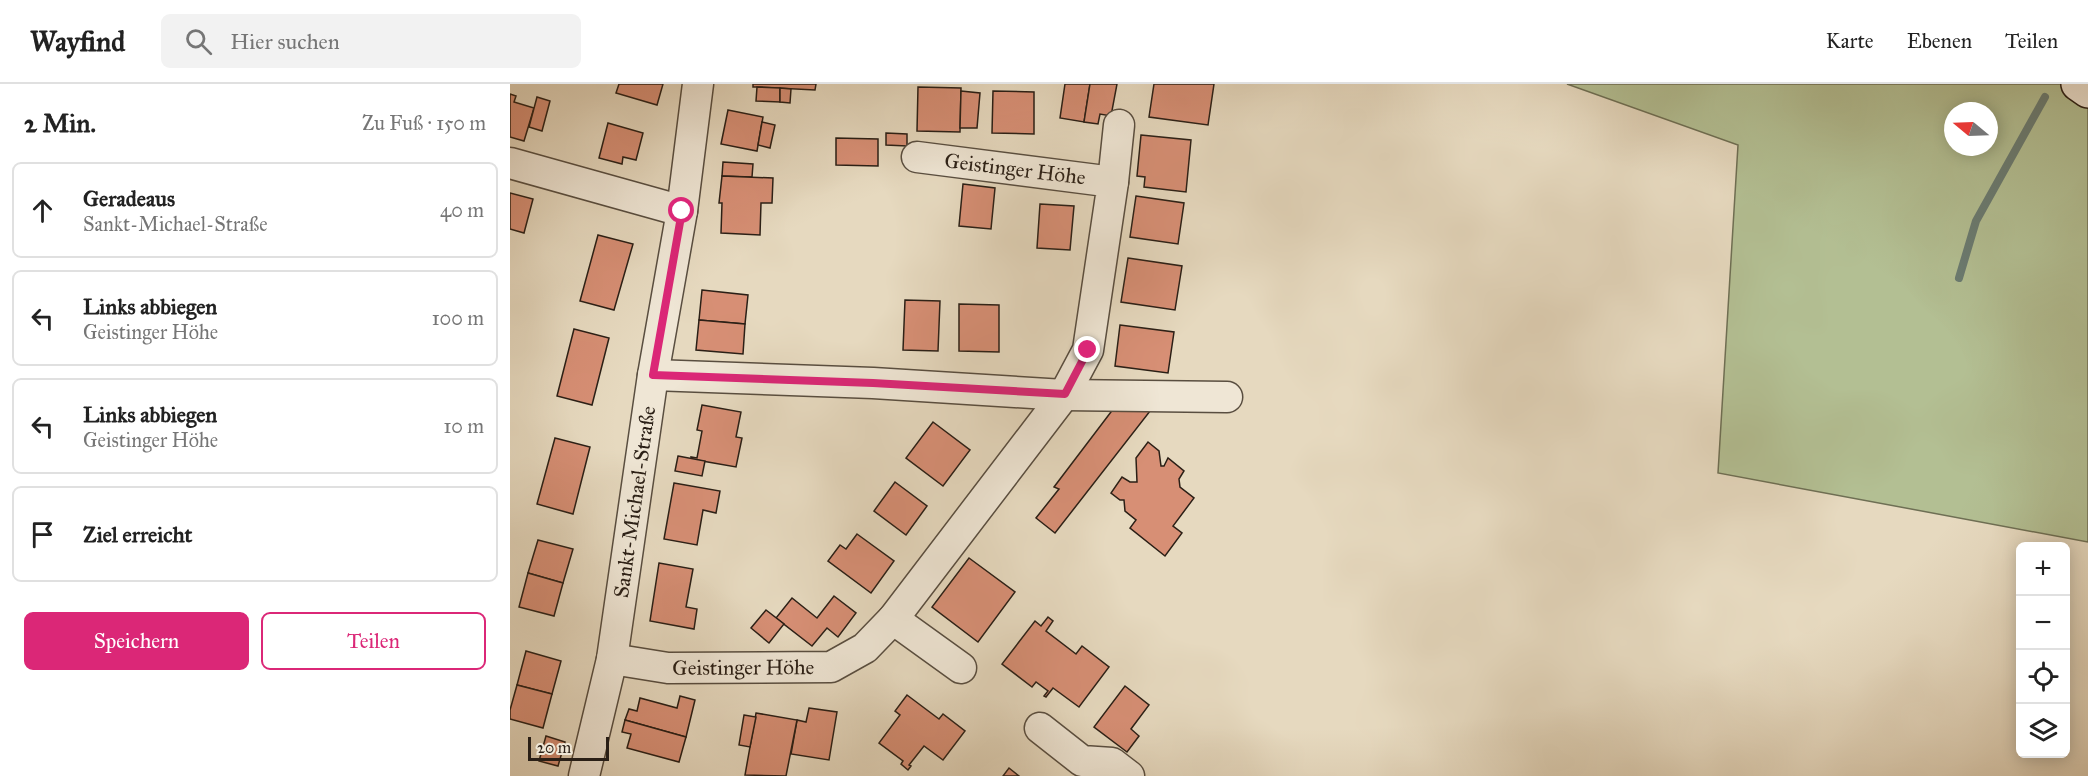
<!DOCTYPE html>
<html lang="de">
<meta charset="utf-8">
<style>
:root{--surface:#fff;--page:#f2f2f2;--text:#222;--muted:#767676;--line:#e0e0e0;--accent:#db2777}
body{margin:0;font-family:"IM FELL Great Primer",serif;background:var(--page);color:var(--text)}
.controls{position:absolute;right:18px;bottom:18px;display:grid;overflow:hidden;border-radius:9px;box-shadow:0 3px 15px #0003}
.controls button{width:54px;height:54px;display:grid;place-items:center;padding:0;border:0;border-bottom:2px solid var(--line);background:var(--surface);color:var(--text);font:30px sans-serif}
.compass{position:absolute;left:1434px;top:18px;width:54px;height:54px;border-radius:50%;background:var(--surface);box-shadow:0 3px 15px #0003;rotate:289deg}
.scale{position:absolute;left:18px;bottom:15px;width:81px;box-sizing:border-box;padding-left:6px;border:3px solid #2a1f16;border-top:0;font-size:16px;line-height:21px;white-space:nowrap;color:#2a1f16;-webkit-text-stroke:4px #efe6d5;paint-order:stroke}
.stop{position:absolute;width:18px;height:18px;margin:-14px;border:4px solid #db2777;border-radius:50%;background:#fff}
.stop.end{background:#db2777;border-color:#fff;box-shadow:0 2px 6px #0008}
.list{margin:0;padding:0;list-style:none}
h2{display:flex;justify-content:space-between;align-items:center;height:78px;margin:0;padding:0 24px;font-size:26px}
h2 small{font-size:20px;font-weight:400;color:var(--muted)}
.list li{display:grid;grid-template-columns:39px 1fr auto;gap:18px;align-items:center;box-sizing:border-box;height:96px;margin:0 12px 12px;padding:0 12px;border:2px solid var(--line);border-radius:9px}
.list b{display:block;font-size:22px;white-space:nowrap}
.list p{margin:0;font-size:20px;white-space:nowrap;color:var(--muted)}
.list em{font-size:20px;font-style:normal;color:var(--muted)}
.actions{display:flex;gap:12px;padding:18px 24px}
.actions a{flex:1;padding:14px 0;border:2px solid var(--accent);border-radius:9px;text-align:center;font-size:21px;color:var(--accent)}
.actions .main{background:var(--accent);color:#fff}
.icon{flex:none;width:33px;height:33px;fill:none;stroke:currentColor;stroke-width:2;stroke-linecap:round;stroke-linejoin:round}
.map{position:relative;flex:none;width:1578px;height:692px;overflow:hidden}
header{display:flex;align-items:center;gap:36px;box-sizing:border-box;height:84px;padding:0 30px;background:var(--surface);border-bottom:2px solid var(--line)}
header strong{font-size:28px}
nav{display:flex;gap:33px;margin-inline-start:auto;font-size:21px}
.search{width:420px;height:54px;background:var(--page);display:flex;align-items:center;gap:15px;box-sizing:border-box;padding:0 21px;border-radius:9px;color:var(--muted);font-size:22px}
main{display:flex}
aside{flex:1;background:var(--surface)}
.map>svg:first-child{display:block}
</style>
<header>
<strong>Wayfind</strong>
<div class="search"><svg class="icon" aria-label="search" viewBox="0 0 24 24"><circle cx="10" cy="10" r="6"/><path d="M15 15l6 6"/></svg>Hier suchen</div>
<nav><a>Karte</a><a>Ebenen</a><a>Teilen</a></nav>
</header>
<main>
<aside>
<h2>2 Min.<small>Zu Fuß · 150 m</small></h2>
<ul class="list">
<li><svg class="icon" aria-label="ahead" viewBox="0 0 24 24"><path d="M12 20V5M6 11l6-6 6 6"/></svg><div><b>Geradeaus</b><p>Sankt-Michael-Straße</p></div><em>40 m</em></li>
<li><svg class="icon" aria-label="left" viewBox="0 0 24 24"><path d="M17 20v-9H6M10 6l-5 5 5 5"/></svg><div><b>Links abbiegen</b><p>Geistinger Höhe</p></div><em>100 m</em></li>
<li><svg class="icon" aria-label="left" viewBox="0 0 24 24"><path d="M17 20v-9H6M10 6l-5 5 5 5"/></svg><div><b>Links abbiegen</b><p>Geistinger Höhe</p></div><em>10 m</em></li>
<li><svg class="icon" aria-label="arrive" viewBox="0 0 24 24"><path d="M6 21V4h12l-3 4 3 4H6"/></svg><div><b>Ziel erreicht</b></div></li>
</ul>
<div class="actions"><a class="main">Speichern</a><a>Teilen</a></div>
</aside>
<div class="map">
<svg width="1578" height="692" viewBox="0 0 1578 692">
<rect width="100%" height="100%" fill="#e6d9bf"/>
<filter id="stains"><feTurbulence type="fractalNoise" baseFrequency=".00333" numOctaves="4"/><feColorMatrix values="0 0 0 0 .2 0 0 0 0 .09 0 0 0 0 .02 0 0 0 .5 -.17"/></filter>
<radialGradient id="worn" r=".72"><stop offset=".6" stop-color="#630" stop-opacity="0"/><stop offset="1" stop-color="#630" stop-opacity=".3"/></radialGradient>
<path fill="#b3bf93" stroke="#6e6f54" stroke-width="1.5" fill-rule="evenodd" d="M 1057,0 L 1578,0 L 1578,458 L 1208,389 L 1228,61 ZM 1443,27 L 1479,27 L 1479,63 L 1443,63 Z"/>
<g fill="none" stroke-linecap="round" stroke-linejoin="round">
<polyline stroke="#6b7c72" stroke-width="8" points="1449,194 1466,137 1535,13"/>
</g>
<g fill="#d78f75" stroke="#2a1f16" stroke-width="1.5">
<polygon points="109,0 153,0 147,21 106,9"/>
<polygon points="243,0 306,0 305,6 247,3 243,3"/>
<polygon points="555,0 580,0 574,38 550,34"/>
<polygon points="580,0 607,0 601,32 590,30 588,40 574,38"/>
<polygon points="644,0 704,0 698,41 639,33"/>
<polygon points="247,3 270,4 270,18 246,17"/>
<polygon points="408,3 451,4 450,48 407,47"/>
<polygon points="270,4 281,5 280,19 270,18"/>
<polygon points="451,7 470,9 467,44 450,44"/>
<polygon points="483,7 524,8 524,50 482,49"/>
<polygon points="0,10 6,12 4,18 24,24 14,57 0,53"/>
<polygon points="27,13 40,17 32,47 19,43"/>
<polygon points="218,26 253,33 247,67 211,60"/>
<polygon points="252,38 265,41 260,64 248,61"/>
<polygon points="98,39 133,49 126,76 113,73 112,80 89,74"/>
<polygon points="376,49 397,50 397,62 376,61"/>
<polygon points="631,51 681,56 676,108 634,103 635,93 627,92"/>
<polygon points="326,54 368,55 368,82 326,81"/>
<polygon points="213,78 243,80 242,93 212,92"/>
<polygon points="212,92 263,94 262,119 251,119 250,151 211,149 212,119 209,119"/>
<polygon points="453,100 485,104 481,145 449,142"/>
<polygon points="0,109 23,115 14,149 0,145"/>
<polygon points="626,112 674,119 668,160 620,153"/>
<polygon points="530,120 564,122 560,166 527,164"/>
<polygon points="88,151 123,160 104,226 70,217"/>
<polygon points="618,174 672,182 665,226 611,218"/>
<polygon points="192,206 238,211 235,240 189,236"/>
<polygon points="395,216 430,217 428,267 393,266"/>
<polygon points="449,220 489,221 489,268 449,267"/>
<polygon points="189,236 235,240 233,270 186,266"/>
<polygon points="610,241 664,248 658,289 605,282"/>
<polygon points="64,245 99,254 82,321 47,312"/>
<polygon points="607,320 644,322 545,449 526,434 549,405 544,403"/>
<polygon points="192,321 231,328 226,353 232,354 226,383 181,375 181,373 187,374 192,347 187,346"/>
<polygon points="423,338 460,366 433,402 396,374"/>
<polygon points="45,354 80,363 63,430 27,420"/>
<polygon points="638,358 649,367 651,382 654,382 658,374 674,387 669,395 670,403 684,414 663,442 672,449 655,472 620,444 626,436 615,427 614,416 610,416 601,409 612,393 620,398 627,398 626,374"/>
<polygon points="168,372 195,377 192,392 165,387"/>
<polygon points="385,398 417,422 396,451 364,427"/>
<polygon points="164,399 210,407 206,429 193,426 187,461 154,455"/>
<polygon points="347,450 384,477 361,509 318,477 330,461 336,465"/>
<polygon points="28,456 63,465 53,499 18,489"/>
<polygon points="459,474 505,508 468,558 422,523"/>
<polygon points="149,479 183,485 176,523 187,525 184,545 140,537"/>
<polygon points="18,489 53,499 44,532 9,523"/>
<polygon points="324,512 346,529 328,553 317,544 302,562 266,534 282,514 307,534"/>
<polygon points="256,526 274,540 259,559 241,544"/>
<polygon points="538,533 543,537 536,547 566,570 572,562 599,583 569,623 543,604 536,613 534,612 538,607 526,598 522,603 492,580 525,537 531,542"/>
<polygon points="16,567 51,577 42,610 7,601"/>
<polygon points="7,601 42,610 33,644 0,635 0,626"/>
<polygon points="615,602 639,621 621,645 629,652 617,668 584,643"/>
<polygon points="397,611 429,635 433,630 455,647 433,676 414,662 399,681 401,682 398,686 391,680 393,677 369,659 390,631 385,627"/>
<polygon points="170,612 185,616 176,653 115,636 119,625 127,627 130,614 167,624"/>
<polygon points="299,624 327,628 319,676 281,670 287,636 296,638"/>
<polygon points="246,629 287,636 276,692 235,691"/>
<polygon points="234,631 246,633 240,663 229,661"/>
<polygon points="115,636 176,653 169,678 117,664 121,650 112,648"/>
<polygon points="36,652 55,658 48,682 29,677"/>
<polygon points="499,684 509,692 493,692"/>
</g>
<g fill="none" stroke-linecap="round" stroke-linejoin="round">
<g stroke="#594e40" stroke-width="33">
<g id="street">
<polyline points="0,79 172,127"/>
<polyline points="603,98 609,41"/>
<polyline points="143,291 363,299 554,311 717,313"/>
<polyline points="383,535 451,584"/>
<path id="s1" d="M 102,575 L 158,584 L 321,583 L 355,564 L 383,535 L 554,311 L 578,266 L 603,98 L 407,73"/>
<polyline points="530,644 572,677 602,679 619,692"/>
<path id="s2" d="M 74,692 L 102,575 L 143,291 L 172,127 L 188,0"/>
</g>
</g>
<g stroke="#2a1f16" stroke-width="36">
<polyline id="secondary" points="1568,0 1578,7"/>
</g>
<use href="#street" stroke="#efe6d5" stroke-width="30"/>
<use href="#secondary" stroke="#efe6d5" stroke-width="33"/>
</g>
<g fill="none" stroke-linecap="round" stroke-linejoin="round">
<polyline stroke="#db2777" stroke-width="8" points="172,127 143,291 363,299 555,310 578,266"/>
</g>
<g text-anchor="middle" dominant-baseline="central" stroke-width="5" stroke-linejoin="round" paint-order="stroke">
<g font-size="21" fill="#2a1f16" stroke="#efe6d5">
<text transform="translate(505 85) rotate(7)">Geistinger Höhe</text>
<text stroke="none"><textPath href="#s2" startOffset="279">Sankt-Michael-Straße</textPath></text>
<text stroke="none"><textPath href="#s1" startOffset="132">Geistinger Höhe</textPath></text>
</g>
</g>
<rect width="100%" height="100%" filter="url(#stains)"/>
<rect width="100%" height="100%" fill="url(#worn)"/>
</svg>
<div class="controls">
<button>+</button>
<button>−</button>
<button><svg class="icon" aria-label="locate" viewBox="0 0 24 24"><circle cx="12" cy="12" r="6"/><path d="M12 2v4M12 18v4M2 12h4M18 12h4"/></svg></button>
<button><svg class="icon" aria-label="layers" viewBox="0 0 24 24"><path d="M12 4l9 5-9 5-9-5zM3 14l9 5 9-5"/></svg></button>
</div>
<svg class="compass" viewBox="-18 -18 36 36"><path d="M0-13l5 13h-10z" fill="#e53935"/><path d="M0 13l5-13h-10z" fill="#767676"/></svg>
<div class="scale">20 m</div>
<div class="stop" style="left:172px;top:127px"></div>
<div class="stop end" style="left:578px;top:266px"></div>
</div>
</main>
